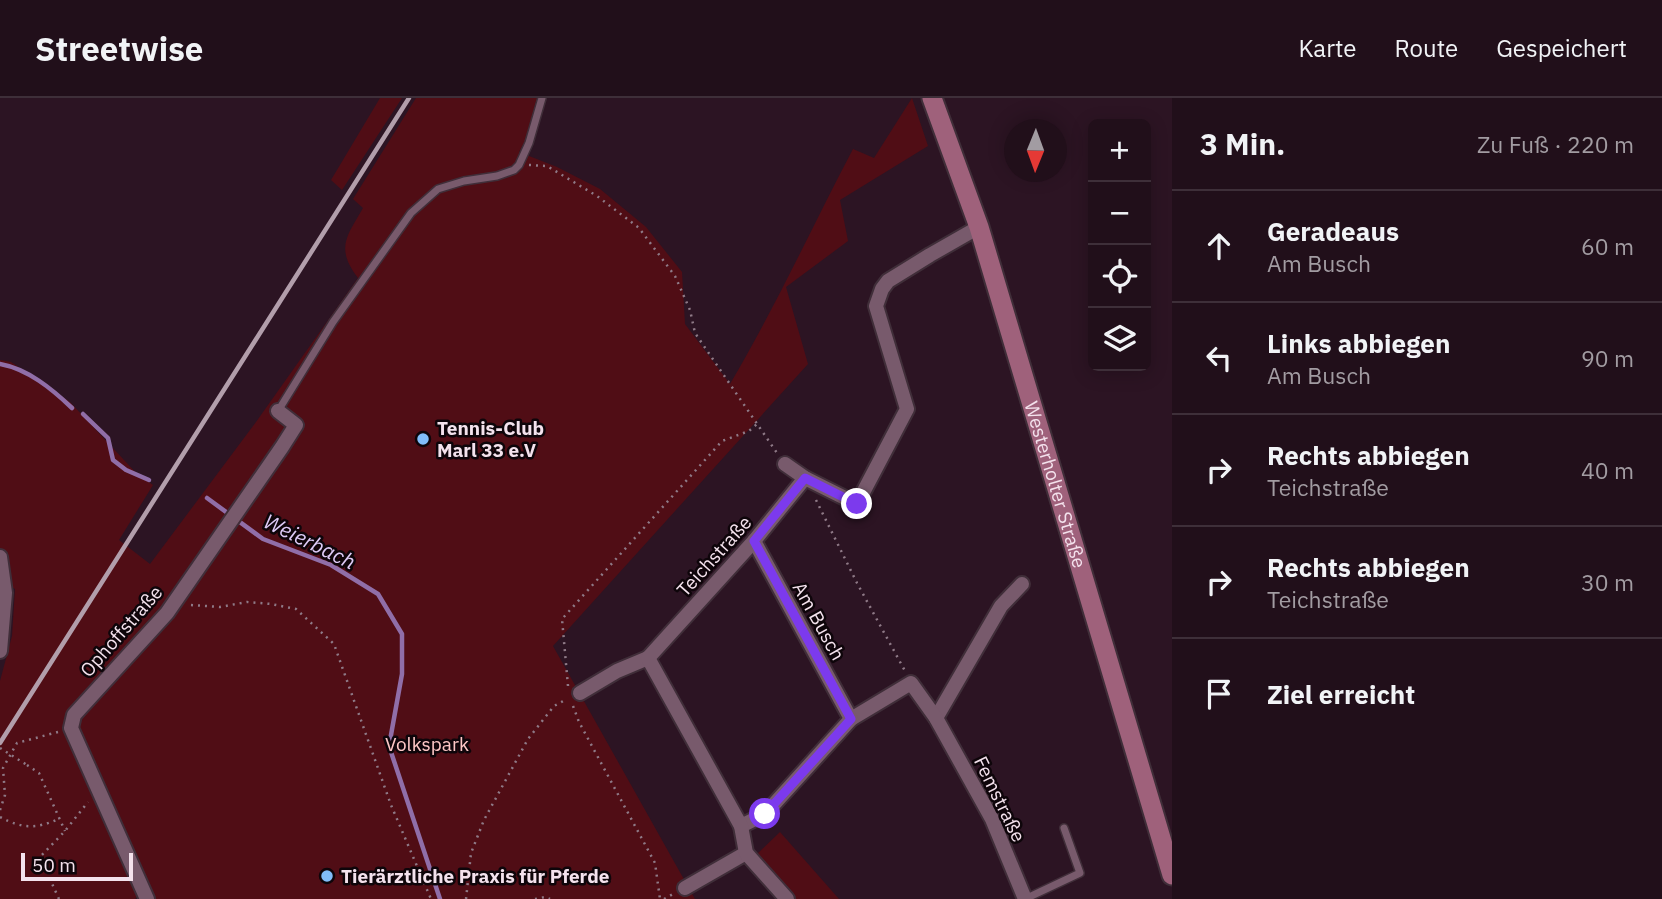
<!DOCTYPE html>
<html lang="de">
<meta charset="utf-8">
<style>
:root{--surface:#210f1a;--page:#2d1d27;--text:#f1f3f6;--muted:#a29ca2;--line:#3e2f39}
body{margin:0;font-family:"IBM Plex Sans",sans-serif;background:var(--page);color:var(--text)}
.controls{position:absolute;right:21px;top:21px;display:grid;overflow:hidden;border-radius:10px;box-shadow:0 4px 18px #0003}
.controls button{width:63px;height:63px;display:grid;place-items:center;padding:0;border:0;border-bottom:2px solid var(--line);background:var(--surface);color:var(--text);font:35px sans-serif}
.compass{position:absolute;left:1004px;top:21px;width:63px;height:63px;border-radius:50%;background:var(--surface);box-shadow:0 4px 18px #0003;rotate:181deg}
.scale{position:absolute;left:21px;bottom:18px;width:112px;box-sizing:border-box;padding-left:7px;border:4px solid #f4e2ed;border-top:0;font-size:19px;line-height:24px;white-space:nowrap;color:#f4e2ed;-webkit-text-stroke:5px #0e050a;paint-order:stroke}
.stop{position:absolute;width:21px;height:21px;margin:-16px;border:5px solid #7c3aed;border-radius:50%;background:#fff}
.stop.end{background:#7c3aed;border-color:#fff;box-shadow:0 2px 7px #0008}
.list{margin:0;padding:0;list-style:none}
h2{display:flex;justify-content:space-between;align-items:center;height:91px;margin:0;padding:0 28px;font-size:30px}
h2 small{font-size:23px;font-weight:400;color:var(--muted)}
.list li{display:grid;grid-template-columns:46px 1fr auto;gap:21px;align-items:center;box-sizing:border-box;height:112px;padding:0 28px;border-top:2px solid var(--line)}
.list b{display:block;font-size:26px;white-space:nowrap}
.list p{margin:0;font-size:23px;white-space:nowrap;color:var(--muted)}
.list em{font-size:23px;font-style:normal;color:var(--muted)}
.icon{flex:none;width:38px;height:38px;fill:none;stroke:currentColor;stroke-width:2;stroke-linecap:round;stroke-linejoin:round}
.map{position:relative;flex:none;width:1172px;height:801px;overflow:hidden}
header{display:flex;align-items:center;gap:42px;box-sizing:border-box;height:98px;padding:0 35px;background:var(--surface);border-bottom:2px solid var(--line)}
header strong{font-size:33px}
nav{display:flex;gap:38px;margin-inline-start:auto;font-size:24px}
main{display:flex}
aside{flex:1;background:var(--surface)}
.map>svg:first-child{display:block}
</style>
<header>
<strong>Streetwise</strong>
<nav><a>Karte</a><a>Route</a><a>Gespeichert</a></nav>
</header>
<main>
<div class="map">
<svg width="1172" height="801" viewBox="0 0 1172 801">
<rect width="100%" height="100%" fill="#2c1423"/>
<g fill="#500d15">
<polygon points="380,0 402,0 342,92 331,82"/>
<path d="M 416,0 L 537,0 L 525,43 L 519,54 L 557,69 L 600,91 L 646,129 L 682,174 L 685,226 L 730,286 C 775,210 812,129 853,51 L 874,60 L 912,0 L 928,48 L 840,102 L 848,143 L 786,189 L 808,266 L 553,548 L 695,801 L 153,801 L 139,796 L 135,801 L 0,801 L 0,583 L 12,538 L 15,491 L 0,482 L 0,262 L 11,264 L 70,304 L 137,376 L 153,387 L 119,442 L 150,466 L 256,324 L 358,180 C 335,150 347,138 363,110 L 353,101 Z"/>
<polygon points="780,734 839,801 794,801 755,758"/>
</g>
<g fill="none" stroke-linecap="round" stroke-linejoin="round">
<g stroke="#906ea8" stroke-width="4.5">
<path d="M 0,266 C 28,271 52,291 72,310"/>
<polyline points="83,316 108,340 113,362 126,372 149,382"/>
<polyline points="207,400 263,441 331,467 378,496 402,536 402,576 389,648 440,801"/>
</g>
<g stroke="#402e39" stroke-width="10">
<g id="service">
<polyline points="278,313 333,224 411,115 438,91 464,83 497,78 514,72 519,67 529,45 542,0"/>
<polyline points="1025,801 1080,775 1064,730"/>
</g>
</g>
<g stroke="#402e39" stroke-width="18">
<g id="minor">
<polyline points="785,366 805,380 857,406 907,311 876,208 882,191 888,183 930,157 979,129"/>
<polyline points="0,459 5,495 0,553"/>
<polyline points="580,595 617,573 648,560"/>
<polyline points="936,620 1001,508 1022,486"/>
<polyline points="851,621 911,585 936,620 992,721 1025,801"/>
<polyline points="741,728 765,716 851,621 754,443"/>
<polyline points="685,790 746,755"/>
<polyline points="147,801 71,630 74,617 167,515 282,349 296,327 278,313"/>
<polyline points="787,801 746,755 741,728 648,560 754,443 805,380"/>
</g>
</g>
<g stroke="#402e39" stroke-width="23">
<g id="secondary">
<path id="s1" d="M 932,0 L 979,129 L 1172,777"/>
</g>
</g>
<g stroke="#8f7a87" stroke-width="2.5" stroke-dasharray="2 5" stroke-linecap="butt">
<polyline points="529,67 547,68 597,98 639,130 675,178 690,212 695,235 777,355"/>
<polyline points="816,402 857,485 905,573"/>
<polyline points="191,507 220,509 247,504 271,506 296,511 334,546 391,707 431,801"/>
<polyline points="568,588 562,521 722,343 749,333 757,326"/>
<polyline points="573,608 579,624 655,765 660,801"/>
<polyline points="27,667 39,675 65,733"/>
<polyline points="0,712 5,697 3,670 17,645 58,634"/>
<path d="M 0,719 C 23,731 35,731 59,721"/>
<polyline points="59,801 40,759 65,733 88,704"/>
<polyline points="466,801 471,755 484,722 528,641 554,608 567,601"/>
<polyline points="535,801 545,799 550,801"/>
<polyline points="664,801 673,796"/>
</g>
<use href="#service" stroke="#785a6c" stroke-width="7"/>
<use href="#minor" stroke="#785a6c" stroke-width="14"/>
<use href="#secondary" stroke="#9f617b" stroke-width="19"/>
<polyline stroke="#b29eab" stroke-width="4.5" points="0,645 409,0"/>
<polyline stroke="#8f7a87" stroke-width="2.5" stroke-dasharray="2 5" stroke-linecap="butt" points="0,650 27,667"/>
</g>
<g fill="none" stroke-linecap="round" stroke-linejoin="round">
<polyline stroke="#7c3aed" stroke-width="9" points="765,716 851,621 754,443 805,380 857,406"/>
</g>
<g fill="#81bdfa" stroke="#0e050a" stroke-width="2.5">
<circle cx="423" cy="341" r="7"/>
<circle cx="327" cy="778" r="7"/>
</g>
<g text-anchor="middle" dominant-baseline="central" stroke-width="5" stroke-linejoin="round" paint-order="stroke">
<g font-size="19" font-weight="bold" fill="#f4e2ed" stroke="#0e050a" text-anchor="start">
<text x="437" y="330">Tennis-Club<tspan x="437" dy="22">Marl 33 e.V</tspan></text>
<text x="341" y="778">Tierärztliche Praxis für Pferde</text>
</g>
<g font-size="19" fill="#f4e2ed" stroke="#0e050a">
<text stroke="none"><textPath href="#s1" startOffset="406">Westerholter Straße</textPath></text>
<text transform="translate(714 458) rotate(-48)">Teichstraße</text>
<text transform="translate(819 523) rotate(61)">Am Busch</text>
<text transform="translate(121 533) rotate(-49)">Ophoffstraße</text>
<text transform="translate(1000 701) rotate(64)">Femstraße</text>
</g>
<g font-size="19" fill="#fec7c6" stroke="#0e050a">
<text x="427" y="646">Volkspark</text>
</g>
<g font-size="21" font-style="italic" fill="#decaf6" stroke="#0e050a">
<text transform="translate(310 443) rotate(26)">Weierbach</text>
</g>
</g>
</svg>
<div class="controls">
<button>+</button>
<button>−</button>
<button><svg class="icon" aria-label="locate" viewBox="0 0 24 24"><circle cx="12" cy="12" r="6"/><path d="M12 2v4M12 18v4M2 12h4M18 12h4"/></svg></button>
<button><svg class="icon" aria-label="layers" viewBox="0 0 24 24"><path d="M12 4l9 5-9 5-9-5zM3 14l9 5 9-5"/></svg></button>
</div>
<svg class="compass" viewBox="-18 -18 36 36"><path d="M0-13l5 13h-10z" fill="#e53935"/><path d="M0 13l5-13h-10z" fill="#a29ca2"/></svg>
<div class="scale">50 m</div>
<div class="stop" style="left:765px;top:716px"></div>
<div class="stop end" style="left:857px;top:406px"></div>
</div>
<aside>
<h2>3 Min.<small>Zu Fuß · 220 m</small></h2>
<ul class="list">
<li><svg class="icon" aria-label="ahead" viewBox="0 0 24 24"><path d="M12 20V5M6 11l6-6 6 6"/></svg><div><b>Geradeaus</b><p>Am Busch</p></div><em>60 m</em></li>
<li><svg class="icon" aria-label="left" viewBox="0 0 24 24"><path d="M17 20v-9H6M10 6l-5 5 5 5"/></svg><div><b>Links abbiegen</b><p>Am Busch</p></div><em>90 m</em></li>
<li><svg class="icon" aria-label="right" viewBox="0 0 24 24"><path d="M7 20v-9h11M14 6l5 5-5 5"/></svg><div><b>Rechts abbiegen</b><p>Teichstraße</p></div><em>40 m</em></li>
<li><svg class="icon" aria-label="right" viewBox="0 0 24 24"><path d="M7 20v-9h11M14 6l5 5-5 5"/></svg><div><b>Rechts abbiegen</b><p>Teichstraße</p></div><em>30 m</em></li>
<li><svg class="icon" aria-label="arrive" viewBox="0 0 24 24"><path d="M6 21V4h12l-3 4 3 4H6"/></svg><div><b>Ziel erreicht</b></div></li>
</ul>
</aside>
</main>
